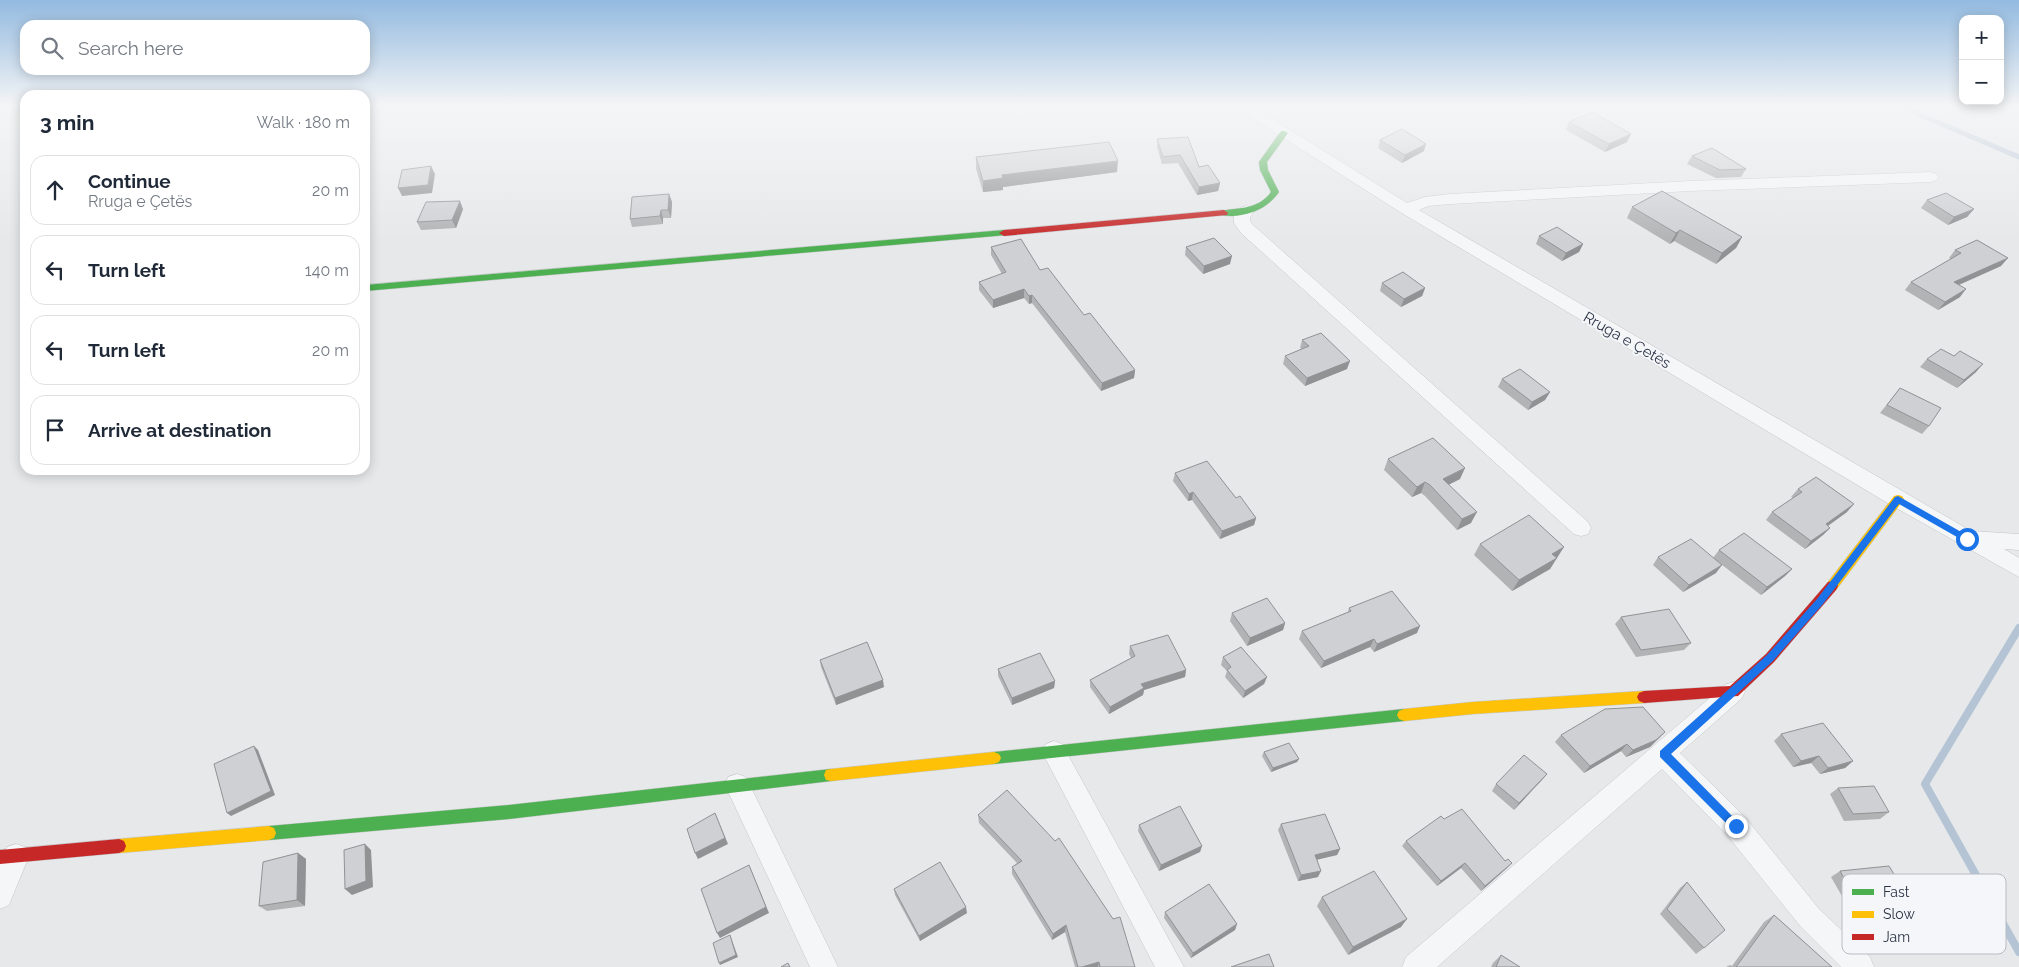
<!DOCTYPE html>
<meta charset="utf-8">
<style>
:root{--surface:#fff;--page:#f6f6f7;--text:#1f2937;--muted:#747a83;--line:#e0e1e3}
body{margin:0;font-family:Raleway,sans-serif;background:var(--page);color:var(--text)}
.controls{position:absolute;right:15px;top:15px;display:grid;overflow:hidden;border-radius:10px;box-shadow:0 2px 12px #0003}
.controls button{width:45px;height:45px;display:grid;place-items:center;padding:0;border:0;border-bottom:1px solid var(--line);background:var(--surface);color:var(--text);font:25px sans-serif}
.stop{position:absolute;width:15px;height:15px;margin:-11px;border:4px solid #1a73e8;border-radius:50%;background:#fff}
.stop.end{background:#1a73e8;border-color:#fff;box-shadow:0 1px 5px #0008}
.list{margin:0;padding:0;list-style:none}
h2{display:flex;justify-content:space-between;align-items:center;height:65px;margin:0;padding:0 20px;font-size:21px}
h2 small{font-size:16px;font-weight:400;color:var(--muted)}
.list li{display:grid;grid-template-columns:32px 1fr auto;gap:15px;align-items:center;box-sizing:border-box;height:70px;margin:0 10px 10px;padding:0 10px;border:1px solid var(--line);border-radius:15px}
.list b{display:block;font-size:19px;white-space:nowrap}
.list p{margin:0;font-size:16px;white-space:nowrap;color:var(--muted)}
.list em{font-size:16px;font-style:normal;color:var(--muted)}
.icon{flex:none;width:28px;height:28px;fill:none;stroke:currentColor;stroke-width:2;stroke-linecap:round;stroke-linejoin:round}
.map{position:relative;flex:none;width:2019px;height:967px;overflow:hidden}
.search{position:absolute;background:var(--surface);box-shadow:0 2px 12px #0003;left:20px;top:20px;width:350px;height:55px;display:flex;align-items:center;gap:12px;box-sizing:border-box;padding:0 18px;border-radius:15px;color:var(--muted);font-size:19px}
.panel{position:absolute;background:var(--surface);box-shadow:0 2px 12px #0003;left:20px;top:90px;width:350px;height:385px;border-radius:15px}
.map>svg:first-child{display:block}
</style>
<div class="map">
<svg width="2019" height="967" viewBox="0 0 2019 967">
<rect width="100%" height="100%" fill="#e6e8ea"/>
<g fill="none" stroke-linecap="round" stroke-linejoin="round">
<polyline stroke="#b4c4d5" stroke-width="5" points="1906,105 1918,114 2019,157"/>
<polyline stroke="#b4c4d5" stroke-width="8" points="2019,628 1925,784 2019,952"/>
<g stroke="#c4c6c8" stroke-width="1">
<g id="street">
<polygon points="1232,105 1250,105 1407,203 1425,197 1450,194 1690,181 1931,172 1936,174 1939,177 1936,180 1931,182 1690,191 1450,204 1428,206 1419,210 1971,531 2019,534 2019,550 2004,549 2019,558 2019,577 1891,505 1400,212"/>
<path d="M 1246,206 L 1252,208 L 1254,211 C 1250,216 1248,220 1253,225 L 1588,522 L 1591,528 L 1588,534 L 1581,536 L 1574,534 L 1241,233 L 1234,223 L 1234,215 L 1240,208 Z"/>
<polygon points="1733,682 1741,685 1745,692 1741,699 1680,753 1745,817 1819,909 1870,957 1874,967 1841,967 1801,927 1727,835 1662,769 1437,967 1402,967 1406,957 1725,685"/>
<polygon points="1054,741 1062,744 1184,967 1155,967 1042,752 1046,744"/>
<polygon points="737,774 746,777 838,967 810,967 725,785 728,777"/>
<polygon points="16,844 25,847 29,856 9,905 0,909 0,864 7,847"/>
</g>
</g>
<g stroke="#c4c6c8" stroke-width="1">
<g id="fast">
<path d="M 1281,131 L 1284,131 L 1288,133 L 1267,162 L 1268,170 L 1279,192 C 1267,210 1243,219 1221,215 L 1221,211 C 1240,207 1258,210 1271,192 L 1260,170 L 1259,162 Z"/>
<polygon points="1004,230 1007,231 1007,235 365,291 365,285"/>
<polygon points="1404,709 1409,711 1411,715 1409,719 1404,721 994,764 989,762 987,758 989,754 994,752"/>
<polygon points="831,769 836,770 838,775 836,780 831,781 509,819 269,840 264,838 262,833 264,828 269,826 509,805"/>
</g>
</g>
<g stroke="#c4c6c8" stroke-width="1">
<g id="slow">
<polygon points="1898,495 1902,496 1904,499 1902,502 1836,590 1832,591 1828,590 1826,586 1828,582 1894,496"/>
<polygon points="1644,691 1649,693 1651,697 1649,701 1644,703 1473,714 1404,721 1399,719 1397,715 1399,711 1404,709 1473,702"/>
<polygon points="994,752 999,754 1001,758 999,762 994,764 831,781 826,780 824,775 826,770 831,769"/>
<polygon points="269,826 274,828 276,833 274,838 269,840 119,853 114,851 112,846 114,841 119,839"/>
</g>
</g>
<g stroke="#c4c6c8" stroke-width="1">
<g id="jam">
<polygon points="1224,210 1228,213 1227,215 1004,236 999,233 1004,230"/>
<polygon points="1832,581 1836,582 1838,586 1836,590 1774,662 1738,696 1644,703 1639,701 1637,697 1639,693 1644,691 1730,686 1766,654 1828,582"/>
<polygon points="119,839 124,841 126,846 124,851 119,853 0,864 0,850"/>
</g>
</g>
<use href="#street" fill="#f5f6f7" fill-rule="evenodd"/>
<use href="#fast" fill="#4caf50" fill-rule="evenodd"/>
<use href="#slow" fill="#ffc107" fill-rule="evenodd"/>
<use href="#jam" fill="#c62828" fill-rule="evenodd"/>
</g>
<g fill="#b1b3b5">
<polygon points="1569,122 1627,142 1605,152 1566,130"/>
<polygon points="1157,139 1199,167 1220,183 1218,191 1197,195 1178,163 1162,164 1157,147"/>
<polygon points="1380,140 1424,151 1402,163 1378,148"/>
<polygon points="1692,156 1746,169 1741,177 1716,178 1687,164"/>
<polygon points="976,157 1117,172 1003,187 1003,190 983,192 976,169"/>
<polygon points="669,194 672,202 671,218 663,218 663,224 632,227 630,219"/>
<polygon points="1927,200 1974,209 1967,217 1948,225 1921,208"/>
<polygon points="1632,207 1742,237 1736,248 1716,264 1674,241 1670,244 1627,218"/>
<polygon points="463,209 456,228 421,230 417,222"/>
<polygon points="1539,236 1583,244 1579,252 1562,261 1536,244"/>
<polygon points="991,247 1040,270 1084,315 1135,370 1134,378 1101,391 1032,303 1029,304 1024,298 993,308 979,290 979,282 1002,274 991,255"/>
<polygon points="1186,247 1230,264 1203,274 1185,255"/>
<polygon points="1955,250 2001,266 1959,285 1960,297 1938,310 1905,290 1911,282 1951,259 1949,258"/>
<polygon points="1382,283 1425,288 1422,296 1401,307 1380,291"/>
<polygon points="1302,340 1347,369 1305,386 1283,364 1285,356 1302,349 1300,348"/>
<polygon points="1927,359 1976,372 1957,388 1920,367"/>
<polygon points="1502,379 1550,392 1545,400 1528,410 1498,387"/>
<polygon points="1900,388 1929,426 1922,434 1880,413"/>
<polygon points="1388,459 1460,479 1448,485 1471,523 1457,530 1425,496 1421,493 1412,497 1384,470"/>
<polygon points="1175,473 1236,498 1256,518 1254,525 1220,539 1192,500 1188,501 1173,481"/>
<polygon points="1798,489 1847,512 1828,526 1830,528 1823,535 1805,549 1766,520 1772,512 1793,498 1791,497"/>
<polygon points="1480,544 1557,558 1556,559 1550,569 1512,591 1474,555"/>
<polygon points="1719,550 1792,569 1785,576 1761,595 1717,561 1716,573 1683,592 1653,565 1658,557 1713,558"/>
<polygon points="1349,608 1417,633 1374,652 1370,647 1321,668 1299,639 1302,631 1348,612"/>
<polygon points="1232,613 1285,623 1283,630 1247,646 1230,621"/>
<polygon points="1621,617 1691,643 1684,650 1636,657 1615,624"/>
<polygon points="1130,646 1186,670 1185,677 1144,690 1143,695 1109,714 1090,687 1090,680 1131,658 1129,654"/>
<polygon points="1223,657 1267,677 1264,684 1243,698 1225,677 1227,671 1221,665"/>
<polygon points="820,660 884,687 836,705 821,667"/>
<polygon points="998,669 1055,681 1054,688 1012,705 998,676"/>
<polygon points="1665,732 1650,747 1626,757 1621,751 1584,773 1555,742 1561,735"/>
<polygon points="1781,734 1853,761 1845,768 1820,774 1811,763 1793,767 1774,741"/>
<polygon points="1264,752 1297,762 1271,772 1262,756"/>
<polygon points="1547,774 1514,810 1492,791 1496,784"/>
<polygon points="1838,788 1889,812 1880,819 1844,821 1830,794"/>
<polygon points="978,815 1135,967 1075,967 1065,932 1052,940 1012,874 1012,867 1017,863 979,823"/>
<polygon points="1444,819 1507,868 1481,891 1461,868 1437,886 1402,846 1406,841"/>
<polygon points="1281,824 1340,849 1337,855 1316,860 1318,877 1298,881 1278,830"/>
<polygon points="1139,825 1202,846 1200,852 1159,871 1138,831"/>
<polygon points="298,853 306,859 305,906 267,911 259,906"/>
<polygon points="1840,871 1918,913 1908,918 1858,924 1831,877"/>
<polygon points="1687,882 1704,948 1696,954 1660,914 1680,888"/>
<polygon points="894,889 967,913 920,941 895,895"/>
<polygon points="1322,897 1401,927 1348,955 1317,906"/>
<polygon points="1165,912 1237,924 1235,930 1191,958 1164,918"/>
<polygon points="1774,915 1832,967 1726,967 1730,965 1732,966 1764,922"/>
<polygon points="1501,955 1520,967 1491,967 1493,963"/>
</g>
<g fill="#909294">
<polygon points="1631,134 1627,142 1605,152 1609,144"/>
<polygon points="1426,144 1424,151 1402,163 1405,155"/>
<polygon points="1118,161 1117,172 1003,187 1003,190 983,192 983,181 1002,175"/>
<polygon points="431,166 435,174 432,193 402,196 398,188"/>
<polygon points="1220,183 1218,191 1197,195 1199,187"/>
<polygon points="669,194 672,202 671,218 668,210"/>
<polygon points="460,201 463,209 456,228 452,220"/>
<polygon points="1974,209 1967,217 1948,225 1954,217"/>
<polygon points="661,210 663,218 663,224 660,216"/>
<polygon points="1680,230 1674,241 1670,244 1676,233"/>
<polygon points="1742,237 1736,248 1716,264 1722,253"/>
<polygon points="1583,244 1579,252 1562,261 1566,253"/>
<polygon points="1232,256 1230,264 1203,274 1204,266"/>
<polygon points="2008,258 2001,266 1947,290 1954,282"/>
<polygon points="1425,288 1422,296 1401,307 1404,299"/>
<polygon points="1024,289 1024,298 993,308 993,300"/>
<polygon points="1966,289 1960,297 1938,310 1945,302"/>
<polygon points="1032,295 1032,303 1029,304 1029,296"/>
<polygon points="1350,361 1347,369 1305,386 1307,378"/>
<polygon points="1983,364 1976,372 1957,388 1964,380"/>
<polygon points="1135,370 1134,378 1101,391 1102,383"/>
<polygon points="1550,392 1545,400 1528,410 1532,402"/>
<polygon points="1465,468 1460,479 1438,490 1443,479"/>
<polygon points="1425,482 1421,493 1412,497 1417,487"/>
<polygon points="1193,492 1192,500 1188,501 1189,494"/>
<polygon points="1854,504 1847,512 1819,532 1826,524"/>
<polygon points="1477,512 1471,523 1457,530 1462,519"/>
<polygon points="1256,518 1254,525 1220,539 1222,531"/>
<polygon points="1830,528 1823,535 1805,549 1811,541"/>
<polygon points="1564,547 1550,569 1512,591 1519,580 1552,554"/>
<polygon points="1722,565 1716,573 1683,592 1689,585"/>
<polygon points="1792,569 1785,576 1761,595 1767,587"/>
<polygon points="1285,623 1283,630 1247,646 1250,638"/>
<polygon points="1420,626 1417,633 1374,652 1377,644"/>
<polygon points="1374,639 1370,647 1321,668 1324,661"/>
<polygon points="1186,670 1185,677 1144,690 1143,695 1109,714 1110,707 1141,684"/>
<polygon points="1267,677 1264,684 1243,698 1245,691"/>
<polygon points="883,680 884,687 836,705 835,698"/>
<polygon points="1055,681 1054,688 1012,705 1012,698"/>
<polygon points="1665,732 1650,747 1626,757 1633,750"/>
<polygon points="1627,744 1621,751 1584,773 1590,766"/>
<polygon points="254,746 258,750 275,795 231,816 227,813"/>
<polygon points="1819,756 1811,763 1793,767 1801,761"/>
<polygon points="1299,759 1297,762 1271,772 1273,768"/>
<polygon points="1853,761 1845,768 1820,774 1828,768"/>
<polygon points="1547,774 1542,780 1514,810 1519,803"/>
<polygon points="715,813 728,844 698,859 695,853"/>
<polygon points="365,844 371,850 373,887 352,895 345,889"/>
<polygon points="1202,846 1200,852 1159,871 1161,865"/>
<polygon points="1340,849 1337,855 1311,861 1315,855"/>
<polygon points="298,853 306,859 305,906 297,900"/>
<polygon points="1465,863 1461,868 1437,886 1441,881"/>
<polygon points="1512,863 1507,868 1481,891 1485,886"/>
<polygon points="749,865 769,913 720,938 717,933"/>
<polygon points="1321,871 1318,877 1298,881 1301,875"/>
<polygon points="966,907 967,913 920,941 919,936"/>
<polygon points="1407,919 1401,927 1348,955 1353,947"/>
<polygon points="1237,924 1235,930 1191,958 1193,953"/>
<polygon points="1066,925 1065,932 1052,940 1053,934"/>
<polygon points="730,935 738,957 720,965 719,963"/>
<polygon points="1099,962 1098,967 1082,967"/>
</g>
<g fill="#ced0d3" stroke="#909294">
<polygon points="1592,112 1631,134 1609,144 1569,122"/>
<polygon points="1402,129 1426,144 1405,155 1380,140"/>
<polygon points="1188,137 1199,167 1208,165 1220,183 1199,187 1180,155 1163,157 1157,139"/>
<polygon points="1109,142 1118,161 1002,175 1003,178 983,181 976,157"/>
<polygon points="1712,148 1746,169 1720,170 1692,156"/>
<polygon points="431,166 428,185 398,188 402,170"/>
<polygon points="1662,191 1742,237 1722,253 1680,230 1676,233 1632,207"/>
<polygon points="1946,193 1974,209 1954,217 1927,200"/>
<polygon points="669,194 668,210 661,210 660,216 630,219 632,197"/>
<polygon points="460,201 452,220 417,222 426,202"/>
<polygon points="1557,227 1583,244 1566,253 1539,236"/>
<polygon points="1214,238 1232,256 1204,266 1186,247"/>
<polygon points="1021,239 1040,270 1048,268 1084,315 1090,313 1135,370 1102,383 1032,295 1029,296 1024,289 993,300 979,282 1006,272 991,247"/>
<polygon points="1977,240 2008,258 1954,282 1966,289 1945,302 1911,282 1961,253 1955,250"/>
<polygon points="1403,272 1425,288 1404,299 1382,283"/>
<polygon points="1321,333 1350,361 1307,378 1285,356 1309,346 1302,340"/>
<polygon points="1941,349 1954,356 1960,351 1983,364 1964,380 1927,359"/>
<polygon points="1520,369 1550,392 1532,402 1502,379"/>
<polygon points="1900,388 1941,408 1929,426 1887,405"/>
<polygon points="1433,438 1465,468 1443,479 1477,512 1462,519 1430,485 1425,482 1417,487 1388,459"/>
<polygon points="1207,461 1236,498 1240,496 1256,518 1222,531 1193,492 1189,494 1175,473"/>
<polygon points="1816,477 1854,504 1826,524 1830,528 1811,541 1772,512 1802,492 1798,489"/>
<polygon points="1529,515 1564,547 1552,554 1557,558 1519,580 1480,544"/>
<polygon points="1744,533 1792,569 1767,587 1719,550"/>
<polygon points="1691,539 1722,565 1689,585 1658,557"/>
<polygon points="1392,591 1420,626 1377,644 1374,639 1324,661 1302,631 1351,611 1349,608"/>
<polygon points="1267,598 1285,623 1250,638 1232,613"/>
<polygon points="1669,609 1691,643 1641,650 1621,617"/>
<polygon points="1168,635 1186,670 1141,684 1144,688 1110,707 1090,680 1135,656 1130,646"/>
<polygon points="867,642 883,680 835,698 820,660"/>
<polygon points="1241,647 1267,677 1245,691 1227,670 1231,667 1223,657"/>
<polygon points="1040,653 1055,681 1012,698 998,669"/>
<polygon points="1643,707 1665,732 1656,740 1633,750 1627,744 1590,766 1561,735 1605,709"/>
<polygon points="1823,723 1853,761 1828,768 1819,756 1801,761 1781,734"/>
<polygon points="1289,743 1299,759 1273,768 1264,752"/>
<polygon points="254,746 271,791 227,813 214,764"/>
<polygon points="1524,755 1547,774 1519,803 1496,784"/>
<polygon points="1874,786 1889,812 1853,814 1838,788"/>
<polygon points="1007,790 1055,841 1059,838 1113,919 1120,917 1135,967 1100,967 1099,962 1082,967 1078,967 1066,925 1053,934 1012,867 1022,861 978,815"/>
<polygon points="1180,806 1202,846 1161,865 1139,825"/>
<polygon points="1462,809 1505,861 1508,859 1512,863 1485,886 1465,863 1441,881 1406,841 1441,816 1444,819"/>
<polygon points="715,813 725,838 695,853 687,829"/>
<polygon points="1325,814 1340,849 1315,855 1321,871 1301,875 1281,824"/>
<polygon points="365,844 366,881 345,889 344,850"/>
<polygon points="298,853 297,900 259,906 263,862"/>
<polygon points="940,862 966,907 919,936 894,889"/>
<polygon points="749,865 766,907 717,933 701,889"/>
<polygon points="1889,866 1918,913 1867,918 1840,871"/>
<polygon points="1374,871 1407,919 1353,947 1322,897"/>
<polygon points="1687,882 1725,930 1704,948 1667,909"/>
<polygon points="1209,884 1237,924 1193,953 1165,912"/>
<polygon points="1774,915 1832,967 1736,967"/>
<polygon points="730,935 736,955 719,963 713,943"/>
<polygon points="1269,954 1274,967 1231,967"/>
<polygon points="1501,955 1520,967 1496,967"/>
<polygon points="788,963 790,967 781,967"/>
</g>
<linearGradient id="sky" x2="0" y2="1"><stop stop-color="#93bae0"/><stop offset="0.44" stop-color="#f4f5f6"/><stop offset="1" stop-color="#f4f5f6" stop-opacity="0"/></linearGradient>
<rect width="2019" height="241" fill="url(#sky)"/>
<polygon fill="#1a73e8" points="1898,496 1970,537 1970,541 1964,541 1899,504 1823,604 1773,661 1671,754 1739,823 1739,829 1732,829 1660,757 1660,751 1767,655 1817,599 1895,497"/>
<g text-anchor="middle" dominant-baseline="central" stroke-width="4" stroke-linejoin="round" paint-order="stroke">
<g font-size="15" fill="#2b3445" stroke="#f4f6f9">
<text transform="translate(1627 340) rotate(30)">Rruga e Çetës</text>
</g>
</g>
<rect x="1842" y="874" width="164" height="80" rx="8" fill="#f4f6f9" stroke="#b8bcc3" stroke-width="1"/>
<rect x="1852" y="889" width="22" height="6" fill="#4caf50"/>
<rect x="1852" y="911" width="22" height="7" fill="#ffc107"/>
<rect x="1852" y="934" width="22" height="6" fill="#c62828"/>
<g font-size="14" fill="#2b3445">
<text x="1883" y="897">Fast</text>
<text x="1883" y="919">Slow</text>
<text x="1883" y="942">Jam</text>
</g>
</svg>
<div class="controls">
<button>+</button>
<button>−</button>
</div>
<div class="stop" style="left:1967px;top:539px"></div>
<div class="stop end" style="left:1736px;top:826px"></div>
<div class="search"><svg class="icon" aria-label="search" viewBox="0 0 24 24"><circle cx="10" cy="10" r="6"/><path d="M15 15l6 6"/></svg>Search here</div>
<section class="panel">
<h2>3 min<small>Walk · 180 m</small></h2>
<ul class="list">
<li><svg class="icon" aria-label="ahead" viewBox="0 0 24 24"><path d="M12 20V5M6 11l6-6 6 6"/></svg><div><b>Continue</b><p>Rruga e Çetës</p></div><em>20 m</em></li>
<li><svg class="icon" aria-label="left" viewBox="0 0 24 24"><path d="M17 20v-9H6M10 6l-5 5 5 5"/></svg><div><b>Turn left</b></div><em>140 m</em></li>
<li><svg class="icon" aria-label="left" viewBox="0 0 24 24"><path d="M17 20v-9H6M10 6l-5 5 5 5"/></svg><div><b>Turn left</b></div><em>20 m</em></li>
<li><svg class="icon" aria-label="arrive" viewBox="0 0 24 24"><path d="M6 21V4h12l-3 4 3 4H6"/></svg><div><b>Arrive at destination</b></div></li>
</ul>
</section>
</div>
